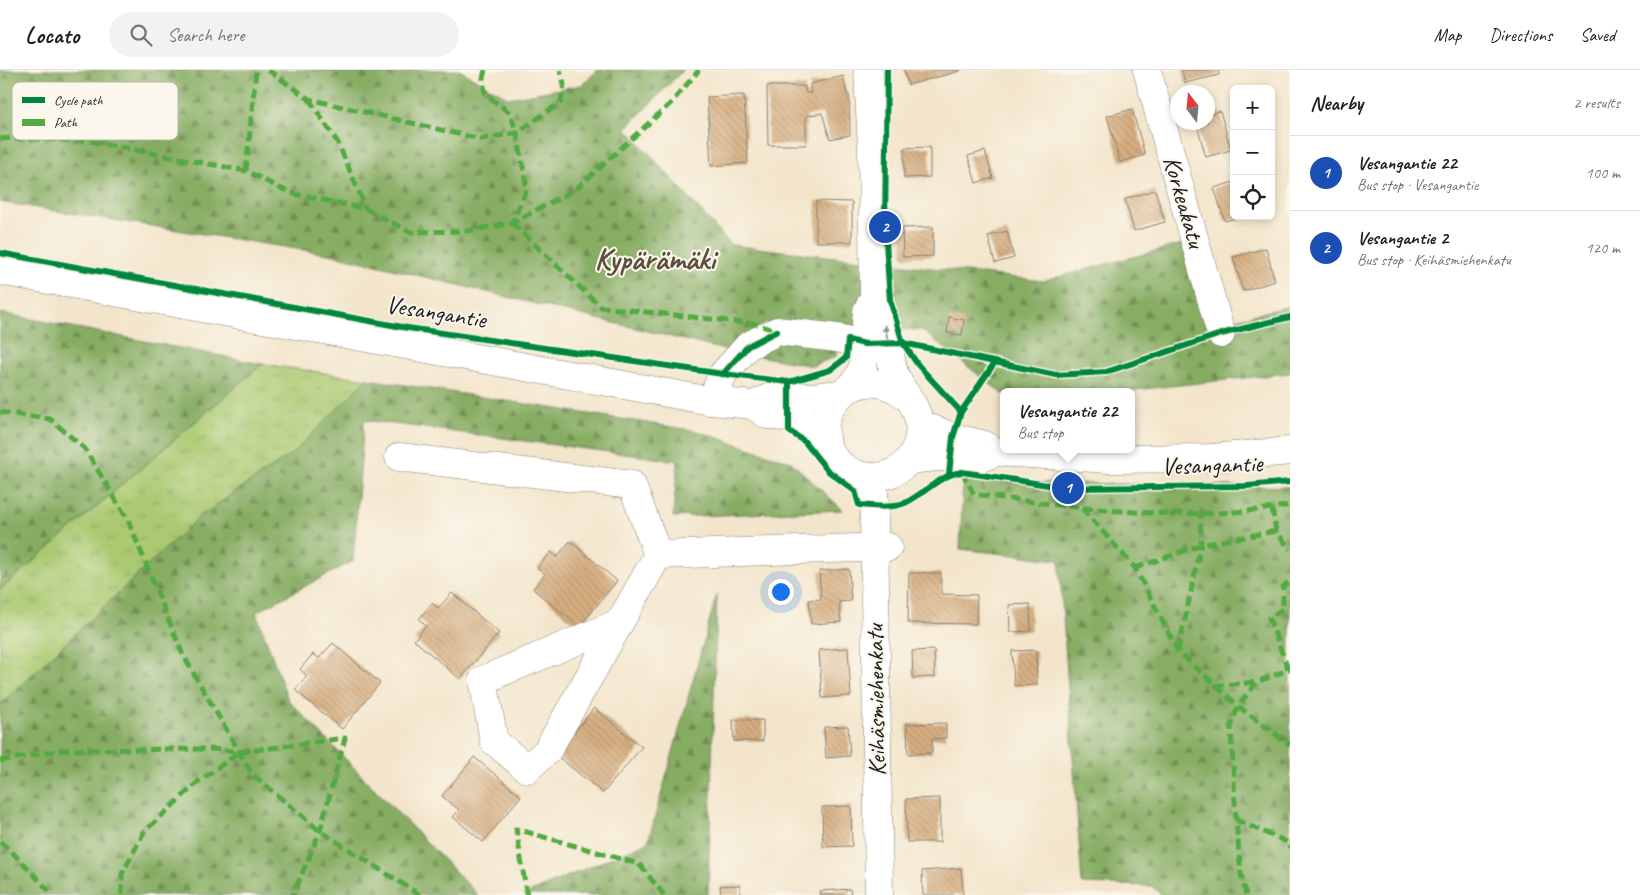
<!DOCTYPE html>
<meta charset="utf-8">
<style>
:root{--surface:#fff;--page:#f2f2f2;--text:#202124;--muted:#757577;--line:#e0e0e0;--accent:#2563eb}
body{margin:0;font-family:Caveat,sans-serif;background:var(--page);color:var(--text)}
.controls{position:absolute;right:15px;top:15px;display:grid;overflow:hidden;border-radius:8px;box-shadow:0 2px 8px #0003}
.controls button{width:45px;height:45px;display:grid;place-items:center;padding:0;border:0;border-bottom:1px solid var(--line);background:var(--surface);color:var(--text);font:25px sans-serif}
.compass{position:absolute;left:1170px;top:15px;width:45px;height:45px;border-radius:50%;background:var(--surface);box-shadow:0 2px 8px #0003;rotate:344deg}
.you{position:absolute;left:780px;top:521px;width:18px;height:18px;margin:-12px;border:4px solid #fff;border-radius:50%;background:#1a73e8;box-shadow:0 0 0 8px #1a73e833}
.badge{display:grid;place-items:center;width:32px;height:32px;border-radius:50%;background:var(--accent);color:#fff;font-size:16px;font-weight:700}
.pin{position:absolute;translate:-50% -50%;border:2px solid #fff;box-shadow:0 1px 5px #0006}
.popup{position:absolute;left:1000px;top:318px;width:135px;height:65px;box-sizing:border-box;display:grid;place-content:center;border-radius:8px;background:var(--surface);filter:drop-shadow(0 1px 4px #0005);font-size:16px;white-space:nowrap;color:var(--muted)}
.popup b{font-size:19px;color:var(--text)}
.popup::after{content:'';position:absolute;left:50%;top:100%;margin-left:-10px;border:10px solid transparent;border-top-color:var(--surface)}
.list{margin:0;padding:0;list-style:none}
h2{display:flex;justify-content:space-between;align-items:center;height:65px;margin:0;padding:0 20px;font-size:21px}
h2 small{font-size:16px;font-weight:400;color:var(--muted)}
.list li{display:grid;grid-template-columns:32px 1fr auto;gap:15px;align-items:center;box-sizing:border-box;height:75px;padding:0 20px;border-top:1px solid var(--line)}
.list b{display:block;font-size:19px;white-space:nowrap}
.list p{margin:0;font-size:16px;white-space:nowrap;color:var(--muted)}
.list em{font-size:16px;font-style:normal;color:var(--muted)}
.icon{flex:none;width:28px;height:28px;fill:none;stroke:currentColor;stroke-width:2;stroke-linecap:round;stroke-linejoin:round}
.map{position:relative;flex:none;width:1290px;height:825px;overflow:hidden}
header{display:flex;align-items:center;gap:30px;box-sizing:border-box;height:70px;padding:0 25px;background:var(--surface);border-bottom:1px solid var(--line)}
header strong{font-size:24px}
nav{display:flex;gap:28px;margin-inline-start:auto;font-size:18px}
.search{width:350px;height:45px;background:var(--page);display:flex;align-items:center;gap:12px;box-sizing:border-box;padding:0 18px;border-radius:28px;color:var(--muted);font-size:19px}
main{display:flex}
aside{flex:1;background:var(--surface)}
.map>svg:first-child{display:block}
</style>
<header>
<strong>Locato</strong>
<div class="search"><svg class="icon" aria-label="search" viewBox="0 0 24 24"><circle cx="10" cy="10" r="6"/><path d="M15 15l6 6"/></svg>Search here</div>
<nav><a>Map</a><a>Directions</a><a>Saved</a></nav>
</header>
<main>
<div class="map">
<svg width="1290" height="825" viewBox="0 0 1290 825">
<defs>
<pattern id="grass-tufts" width="24" height="20" patternUnits="userSpaceOnUse" patternTransform="scale(1.25)"><rect width="24" height="20" fill="#aac971"/><path d="M3 7l-1-3M5 7V3M7 7l1-3M15 17l-1-3M17 17v-4M19 17l1-3" fill="none" stroke="#92ac61"/></pattern>
<pattern id="forest-firs" width="22" height="20" patternUnits="userSpaceOnUse" patternTransform="scale(1.25)"><rect width="22" height="20" fill="#87ad63"/><path d="M5 1l3.5 6h-7zM16 11l3.5 6h-7z" fill="#6e8c51"/></pattern>
<pattern id="building-back-hatch" width="6" height="6" patternUnits="userSpaceOnUse" patternTransform="scale(1.25)"><rect width="6" height="6" fill="#d6ae80"/><path d="M-1 5l2 2M0 0l6 6M5-1l2 2" fill="none" stroke="#b7956e"/></pattern>
</defs>
<rect width="100%" height="100%" fill="#fbf7ec"/>
<filter id="ink" filterUnits="userSpaceOnUse"><feTurbulence type="fractalNoise" baseFrequency=".02" numOctaves="2"/><feDisplacementMap in="SourceGraphic" scale="10" xChannelSelector="R" yChannelSelector="G"/><feConvolveMatrix kernelMatrix="1 2 1 2 8 2 1 2 1" color-interpolation-filters="sRGB"/></filter>
<filter id="wash" filterUnits="userSpaceOnUse"><feTurbulence type="fractalNoise" baseFrequency=".0096" numOctaves="4" result="noise"/><feDisplacementMap in="SourceGraphic" scale="20" xChannelSelector="R" yChannelSelector="G"/><feGaussianBlur stdDeviation="1.12" result="paint"/><feColorMatrix in="noise" values="0 0 0 0 0 0 0 0 0 0 0 0 0 0 0 0 0 1.4 0 .05"/><feComposite in="paint" operator="in"/></filter>
<g filter="url(#wash)">
<rect width="100%" height="100%" fill="#f3e5cb"/>
<polygon fill="url(#grass-tufts)" stroke="#637246" points="262,294 367,309 293,383 199,447 0,635 0,520"/>
<g fill="url(#forest-firs)" stroke="#526440">
<polygon points="0,0 459,0 509,28 582,15 598,0 683,0 626,58 731,175 1043,211 1182,174 1207,256 1290,236 1290,303 1116,322 1004,322 1004,325 922,260 848,257 836,286 813,296 721,279 335,185 0,132"/>
<polygon points="0,243 262,294 0,520"/>
<polygon points="367,309 697,361 791,392 843,440 673,447 678,391 364,350 353,491 256,542 288,630 478,825 0,825 0,635 199,447 293,383"/>
<polygon points="963,411 1290,417 1290,825 1161,825 1152,816 1082,814 1059,490 960,479"/>
<polygon points="717,524 708,825 524,825 648,772"/>
</g>
<g id="blocks">
<g fill="url(#building-back-hatch)">
<polygon points="904,0 960,0 960,1 908,15"/>
<polygon points="1182,0 1218,0 1219,5 1185,13"/>
<polygon points="843,6 847,25 849,25 850,65 830,69 822,43 806,46 806,75 768,75 767,16 805,16 805,23 811,23 810,14"/>
<polygon points="744,25 748,93 711,96 707,27"/>
<polygon points="1132,39 1145,85 1120,92 1107,46"/>
<polygon points="1220,41 1231,80 1206,87 1196,52 1208,52 1208,45"/>
<polygon points="930,77 930,107 904,108 904,78"/>
<polygon points="985,81 993,108 976,113 968,86"/>
<polygon points="1234,112 1234,146 1240,147 1225,151 1214,118"/>
<polygon points="1155,120 1165,152 1134,161 1125,129"/>
<polygon points="816,131 852,132 852,172 816,172"/>
<polygon points="933,157 933,186 903,187 902,158"/>
<polygon points="1007,161 1014,188 995,193 988,166"/>
<polygon points="1266,178 1275,211 1243,221 1233,187"/>
<polygon points="949,247 964,250 962,265 947,263"/>
<polygon points="570,471 617,511 579,557 533,519 545,504 537,498 551,482 557,487"/>
<polygon points="849,499 851,531 839,532 841,552 811,554 809,530 821,529 819,501"/>
<polygon points="909,503 941,503 941,524 977,525 976,554 908,553"/>
<polygon points="452,523 499,563 460,609 414,570 426,556 419,549 432,533 438,538"/>
<polygon points="1030,534 1031,561 1010,562 1009,535"/>
<polygon points="333,573 380,613 342,659 295,620 307,606 300,599 313,584 319,588"/>
<polygon points="848,578 851,626 822,628 819,580"/>
<polygon points="934,580 935,607 913,608 912,581"/>
<polygon points="1036,580 1037,615 1014,616 1012,581"/>
<polygon points="594,638 642,677 603,723 556,685"/>
<polygon points="733,650 763,650 763,671 734,671"/>
<polygon points="946,653 946,668 932,669 932,683 908,684 907,654"/>
<polygon points="848,656 850,686 826,688 824,657"/>
<polygon points="474,687 521,726 483,772 453,747 459,740 442,726"/>
<polygon points="940,728 940,772 907,772 906,729"/>
<polygon points="851,736 852,776 823,777 822,737"/>
<polygon points="961,798 963,825 923,825 922,801"/>
<polygon points="740,815 740,825 721,825 720,816"/>
<polygon points="850,819 851,825 821,825 820,821"/>
</g>
</g>
</g>
<g filter="url(#ink)">
<use href="#blocks" fill-opacity="0" stroke="#888074" stroke-width="1"/>
<g fill="none" stroke-linecap="round" stroke-linejoin="round">
<g stroke="#888074" stroke-width="29">
<g id="minor">
<polyline points="1147,0 1221,264"/>
<polyline points="0,201 711,331 753,335 771,327 811,327 841,324"/>
<path d="M 874,227 C 876,231 880,235 881,240 C 889,260 888,283 894,303 C 899,317 909,326 915,339 C 926,362 916,392 892,403 C 878,409 862,408 848,400 C 794,368 843,281 905,325"/>
<polyline points="850,318 859,306 863,296 867,241 874,227 872,80 868,0"/>
<polyline points="711,331 723,304 748,276 777,261 837,268 865,274"/>
<polyline points="753,335 767,345 789,348 811,355 826,367"/>
<polyline points="399,387 632,415 658,485"/>
<polyline points="873,407 875,436 874,445 879,825"/>
<polyline points="619,553 483,610 494,671 527,699 547,681 658,485 888,477"/>
</g>
</g>
<g stroke="#888074" stroke-width="29">
<g id="major">
<polyline points="920,354 953,367 985,375 991,379"/>
<polyline points="909,390 937,387 983,387 997,382 1109,389 1212,388 1290,381"/>
</g>
</g>
<use href="#minor" stroke="#fff" stroke-width="28"/>
<use href="#major" stroke="#fff" stroke-width="28"/>
<g stroke="#52a943" stroke-width="5" stroke-dasharray="10 5" stroke-linecap="butt">
<polyline points="268,0 309,29 480,69 517,63 561,32 564,14 560,0"/>
<polyline points="485,0 483,8 485,24 510,43 517,63 527,119 512,153"/>
<polyline points="309,29 338,73 366,139"/>
<polyline points="0,69 14,68 89,71 246,101 290,123 366,139 410,162 467,161 512,153 576,119 671,33 699,0"/>
<polyline points="246,101 256,0"/>
<polyline points="512,153 601,237 756,254 777,261"/>
<polyline points="0,342 50,349 85,379 128,450 183,585 252,704 320,761 420,825"/>
<path d="M 962,402 L 974,424 C 1078,438 1186,454 1290,435"/>
<polyline points="1082,438 1135,498 1178,581 1238,636 1290,675"/>
<polyline points="1272,438 1276,461 1290,479"/>
<polyline points="1135,498 1201,475 1276,461"/>
<polyline points="1178,581 1201,475 1200,444"/>
<polyline points="1288,599 1269,548 1283,539 1283,517 1290,510"/>
<polyline points="1214,616 1257,612"/>
<polyline points="0,691 62,680 211,679 240,682 345,668 320,761 293,825"/>
<polyline points="1236,750 1287,772 1290,778"/>
<polyline points="0,772 10,780 53,825"/>
<polyline points="122,825 122,804 144,762 199,711 240,682"/>
<polyline points="527,825 516,759 639,794 664,825"/>
<polyline points="1246,825 1241,804 1236,750 1231,657 1238,636 1257,612 1290,599"/>
</g>
<g stroke="#fbf7ec" stroke-width="9">
<g id="cycleway">
<polyline points="887,0 885,157 890,230 903,273 918,295 961,342"/>
<polyline points="0,183 408,258 723,304 789,312 830,300 846,288 848,270 865,274 903,273 1056,305 1106,302 1221,264 1290,247"/>
<polyline points="723,304 748,276 777,261"/>
<path d="M 789,312 L 789,361 L 804,371 L 827,400 L 855,421 L 859,435 C 872,436 892,439 905,433 C 926,423 939,405 962,402 L 1068,418 L 1247,416 L 1290,412"/>
<polyline points="949,404 953,367 961,342 995,292"/>
</g>
</g>
<use href="#cycleway" stroke="#00873e" stroke-width="6"/>
</g>
<defs><path id="oneway-solid" d="M-6-.8H1V-3.2L6.5 0L1 3.2V.8H-6Z" transform="scale(1.25)"/></defs>
<use fill="#999" href="#oneway-solid" transform="translate(886 262) rotate(-102)"/>
</g>
<g text-anchor="middle" dominant-baseline="central" stroke-width="4" stroke-linejoin="round" paint-order="stroke">
<g font-size="25" fill="#1c1c1c" stroke="#fbf7ec">
<text transform="translate(1184 132) rotate(74)">Korkeakatu</text>
<text transform="translate(436 242) rotate(9)">Vesangantie</text>
<text transform="translate(1212 395) rotate(-2)">Vesangantie</text>
<text transform="translate(876 630) rotate(-91)">Keihäsmiehenkatu</text>
</g>
<g font-size="30" font-weight="bold" fill="#5d4f3f" stroke="#fbf7ec">
<text x="655" y="189">Kypärämäki</text>
</g>
</g>
<rect x="12" y="12" width="166" height="58" rx="8" fill="#fbf7ec" stroke="#b8b5ae" stroke-width="1"/>
<rect x="22" y="27" width="23" height="6" fill="#00873e"/>
<rect x="22" y="49" width="23" height="7" fill="#52a943"/>
<g font-size="14" fill="#1c1c1c">
<text x="54" y="35">Cycle path</text>
<text x="54" y="57">Path</text>
</g>
</svg>
<div class="controls">
<button>+</button>
<button>−</button>
<button><svg class="icon" aria-label="locate" viewBox="0 0 24 24"><circle cx="12" cy="12" r="6"/><path d="M12 2v4M12 18v4M2 12h4M18 12h4"/></svg></button>
</div>
<svg class="compass" viewBox="-18 -18 36 36"><path d="M0-13l5 13h-10z" fill="#e53935"/><path d="M0 13l5-13h-10z" fill="#757577"/></svg>
<div class="you"></div>
<div class="pin badge" style="left:1068px;top:418px;background:#1a4fb4">1</div>
<div class="popup"><b>Vesangantie 22</b>Bus stop</div>
<div class="pin badge" style="left:885px;top:157px;background:#1a4fb4">2</div>
</div>
<aside>
<h2>Nearby<small>2 results</small></h2>
<ul class="list">
<li><span class="badge" style="background:#1a4fb4">1</span><div><b>Vesangantie 22</b><p>Bus stop · Vesangantie</p></div><em>100 m</em></li>
<li><span class="badge" style="background:#1a4fb4">2</span><div><b>Vesangantie 2</b><p>Bus stop · Keihäsmiehenkatu</p></div><em>120 m</em></li>
</ul>
</aside>
</main>
